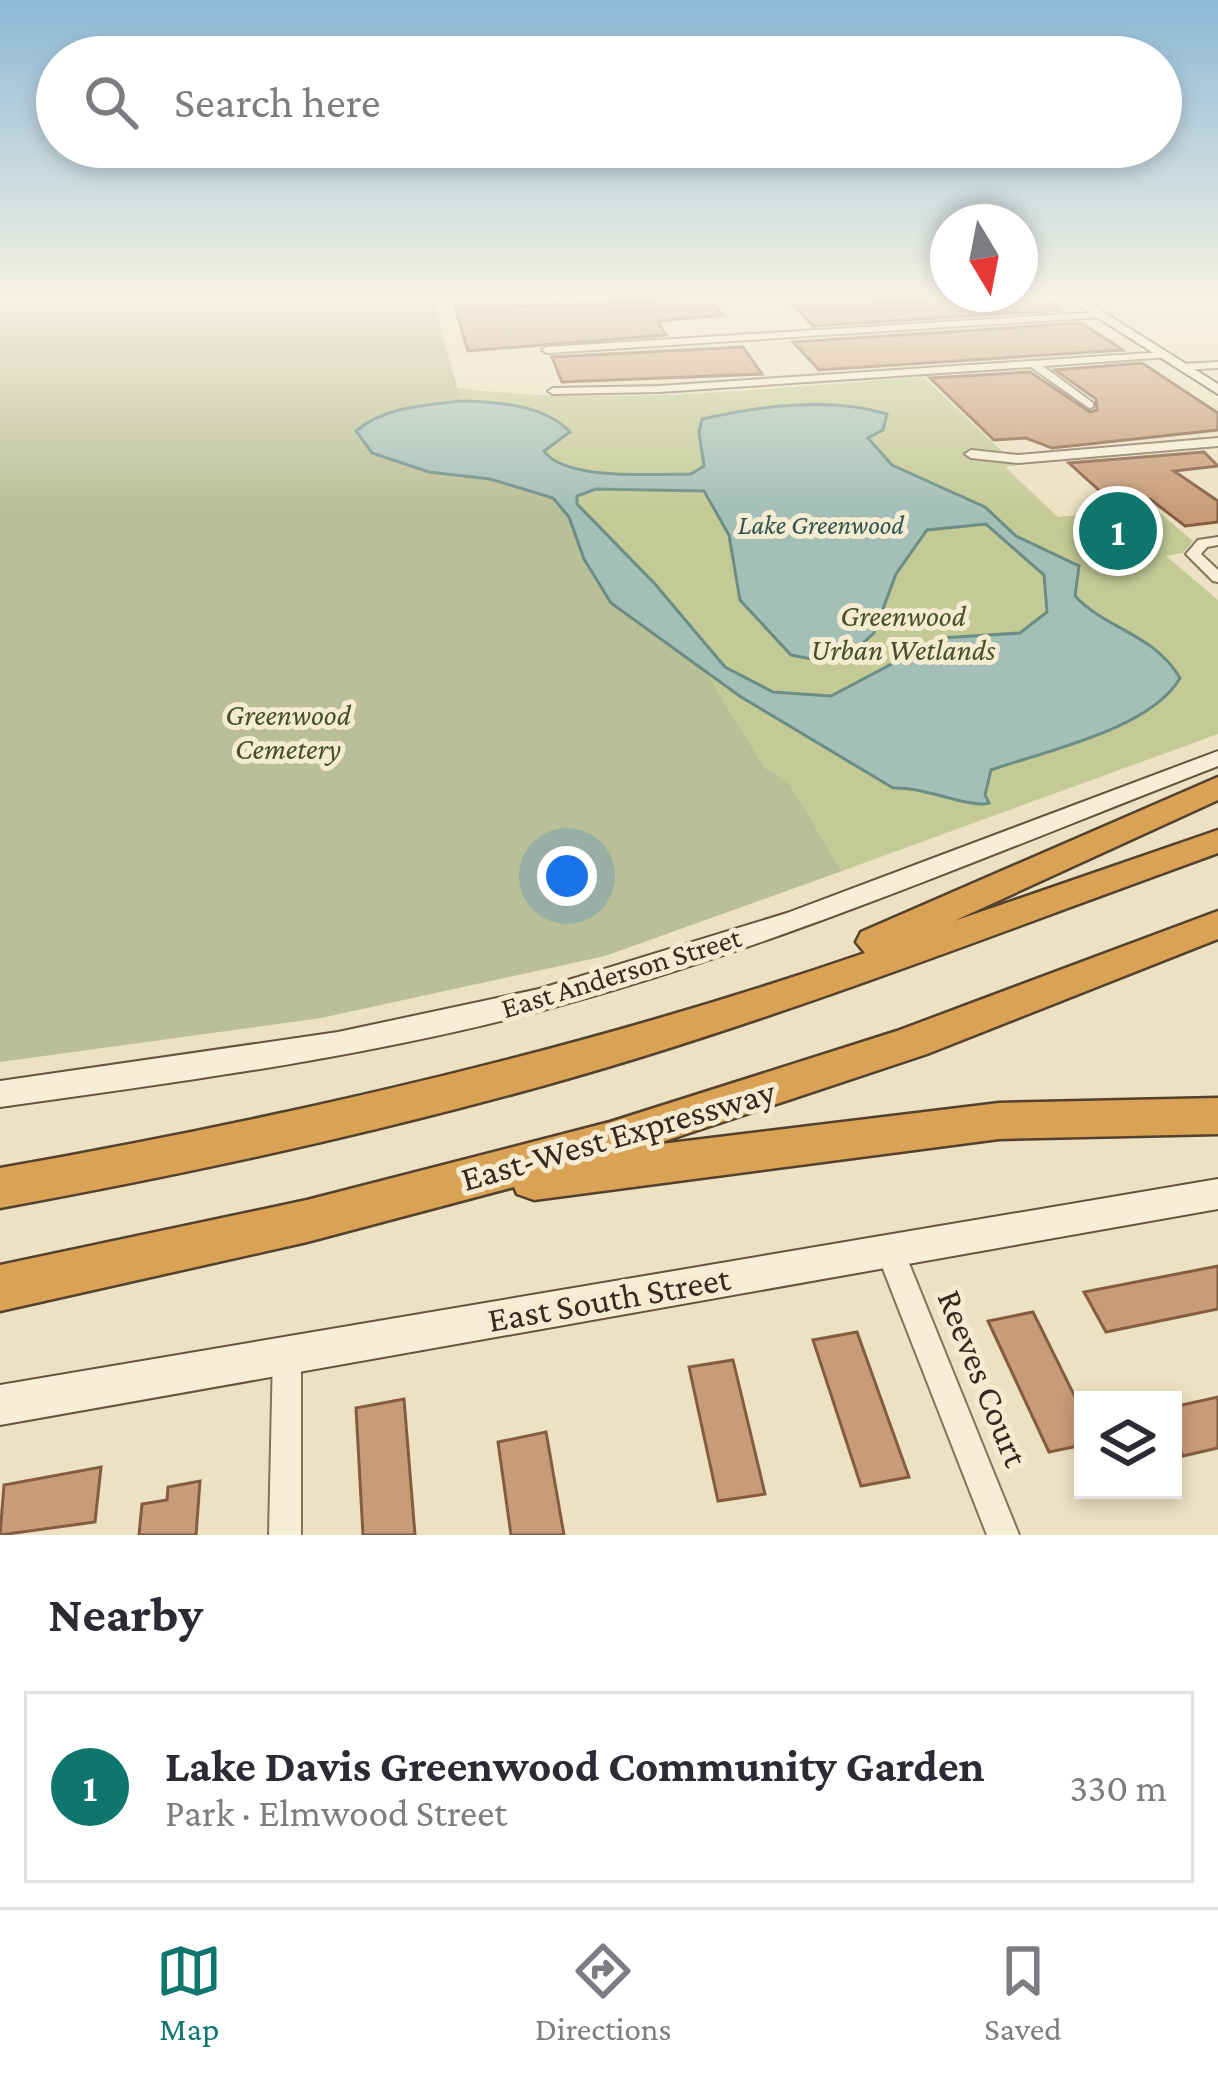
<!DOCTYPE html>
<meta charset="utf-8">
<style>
:root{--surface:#fff;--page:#f7f7f7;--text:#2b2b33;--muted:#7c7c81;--line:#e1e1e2;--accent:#0f766e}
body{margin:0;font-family:"Crimson Pro",serif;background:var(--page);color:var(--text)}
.controls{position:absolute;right:36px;bottom:36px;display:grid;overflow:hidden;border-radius:0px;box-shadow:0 6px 18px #0003}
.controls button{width:108px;height:108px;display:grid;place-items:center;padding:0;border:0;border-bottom:3px solid var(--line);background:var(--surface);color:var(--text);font:60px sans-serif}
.compass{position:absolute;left:930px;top:204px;width:108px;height:108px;border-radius:50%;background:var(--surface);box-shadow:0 6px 18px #0003;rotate:170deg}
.you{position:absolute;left:567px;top:876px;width:42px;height:42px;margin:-30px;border:9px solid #fff;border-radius:50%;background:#1a73e8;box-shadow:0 0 0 18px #1a73e833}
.badge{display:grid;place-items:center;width:78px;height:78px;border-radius:50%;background:var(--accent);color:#fff;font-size:39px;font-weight:700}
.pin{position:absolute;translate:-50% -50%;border:6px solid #fff;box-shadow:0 3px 12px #0006}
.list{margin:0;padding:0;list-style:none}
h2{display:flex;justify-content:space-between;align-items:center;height:156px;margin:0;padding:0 48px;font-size:51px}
h2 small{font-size:39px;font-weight:400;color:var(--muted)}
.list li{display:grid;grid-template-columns:78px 1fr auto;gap:36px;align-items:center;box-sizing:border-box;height:192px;margin:0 24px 24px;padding:0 24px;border:3px solid var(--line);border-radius:0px}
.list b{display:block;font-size:45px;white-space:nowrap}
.list p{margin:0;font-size:39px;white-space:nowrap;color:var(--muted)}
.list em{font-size:39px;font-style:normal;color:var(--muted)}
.icon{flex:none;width:66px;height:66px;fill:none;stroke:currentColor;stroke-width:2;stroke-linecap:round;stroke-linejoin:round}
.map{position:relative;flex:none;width:1218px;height:1535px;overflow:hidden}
.search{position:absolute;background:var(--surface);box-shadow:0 6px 18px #0003;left:36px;right:36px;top:36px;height:132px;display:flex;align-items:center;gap:30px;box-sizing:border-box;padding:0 42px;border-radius:66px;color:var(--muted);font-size:45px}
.sheet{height:372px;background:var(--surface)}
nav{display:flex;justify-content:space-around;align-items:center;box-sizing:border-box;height:168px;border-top:3px solid var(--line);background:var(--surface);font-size:33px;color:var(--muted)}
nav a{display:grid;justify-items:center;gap:6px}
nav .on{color:var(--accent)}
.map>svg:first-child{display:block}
</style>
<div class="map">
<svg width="1218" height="1535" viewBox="0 0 1218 1535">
<rect width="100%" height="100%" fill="#ece1c2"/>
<path fill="#c3ca96" d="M 923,377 L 1017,465 L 1005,467 L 1058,517 L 1155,509 L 1193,541 L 1183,553 L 1166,556 L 1218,600 L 1218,734 L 842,871 L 790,784 L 765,768 L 705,670 L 370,420 L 461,400 L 457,388 C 612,407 767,388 923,377 Z"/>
<path fill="#b9bf96" d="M 0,298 L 432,298 L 461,401 C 426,405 382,407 356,432 L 373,453 L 429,472 L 490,479 L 553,498 L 569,517 L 584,559 L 610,603 L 705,670 L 765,768 L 790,784 L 842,871 L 605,956 L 321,1018 L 0,1062 Z"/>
<path fill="#a4bfb8" stroke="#6c8d85" stroke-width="3" fill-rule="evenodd" d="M 461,401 C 498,402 543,404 570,432 L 544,451 C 565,481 655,474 691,474 L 704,466 L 699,432 L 702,419 C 759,406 830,397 887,414 L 883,430 L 868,438 L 892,465 L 985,507 L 1016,536 L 1079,566 L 1075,596 C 1108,631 1152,632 1180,678 C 1151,729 1045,751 991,770 L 985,795 L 989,803 C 972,809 922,786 893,788 L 741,697 L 611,603 L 584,559 L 569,517 L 553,498 L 490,479 L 429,472 L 372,453 L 356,431 C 384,407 425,405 461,401 ZM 596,489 L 704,491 L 729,535 L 740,600 L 791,655 L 817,660 L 852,653 L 874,633 L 896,574 L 927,530 L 986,524 L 1044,575 L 1047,612 L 1020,633 L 941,638 L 831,696 L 773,692 L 725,667 L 655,584 L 577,504 L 577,496 Z"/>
<g fill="#c99c79" stroke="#845d41" stroke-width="3">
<polygon points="452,298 509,298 516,307 709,298 723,315 657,321 666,335 468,351"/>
<polygon points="786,298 874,298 879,302 1044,298 1062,310 813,326"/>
<polygon points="1081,323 1123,350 819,370 793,342"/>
<polygon points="743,347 762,374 562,382 552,357"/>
<polygon points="1142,363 1218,413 1218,430 1052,448 1026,438 994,440 930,378 1030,372 1090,412 1097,410 1096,399 1055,370"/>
<polygon points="1204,452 1218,466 1174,471 1218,501 1218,522 1185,526 1150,499 1112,502 1069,463"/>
<polygon points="1218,1266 1218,1309 1106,1332 1084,1292"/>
<polygon points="1033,1312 1083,1413 1083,1445 1049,1452 988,1321"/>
<polygon points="857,1332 909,1477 861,1486 813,1340"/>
<polygon points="733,1360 765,1494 718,1501 689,1367"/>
<polygon points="1218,1397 1218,1448 1183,1456 1173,1438 1173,1407"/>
<polygon points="404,1399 415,1535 363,1535 356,1408"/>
<polygon points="546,1432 564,1535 511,1535 498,1442"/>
<polygon points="101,1467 95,1522 0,1535 4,1485"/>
<polygon points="200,1481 196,1535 139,1535 142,1504 167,1500 168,1487"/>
</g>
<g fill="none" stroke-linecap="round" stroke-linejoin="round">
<g stroke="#85725a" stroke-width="4">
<g id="street">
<polygon points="513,298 563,298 558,301 518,301"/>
<polygon points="1100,312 1105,315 1103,317 547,353 542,350 547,347"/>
<polygon points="1164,352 1168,353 1168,357 1043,366 1093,403 1093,407 1089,408 1031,367 659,392 553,394 548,391 553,388 659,386"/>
<polygon points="1218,362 1218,368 1182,370 1177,367 1182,364"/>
<polygon points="1218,438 1218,446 1018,463 971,458 965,454 971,450 1018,455"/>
<polygon points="1218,537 1218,545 1207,547 1201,554 1218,570 1218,582 1213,581 1186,554 1198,540"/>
<polygon points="890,1239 900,1243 904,1251 1019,1535 987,1535 876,1251 880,1243"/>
<polygon points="287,1340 297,1344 301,1354 301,1535 269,1535 273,1354 277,1344"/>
</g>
</g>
<g stroke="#67533d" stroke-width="4">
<g id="secondary">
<polygon points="1067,298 1081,298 1218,384 1218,394"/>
<path d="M 1218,751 L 1218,766 C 993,853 770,950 536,1012 C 360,1058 180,1082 0,1107 L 0,1081 L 338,1032 L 539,989 L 787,913 Z"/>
<polygon points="1218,1179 1218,1209 0,1425 0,1385"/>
</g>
</g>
<g stroke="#53402e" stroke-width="5">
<g id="highway">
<path d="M 1218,777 L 1218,800 L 954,921 L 1218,830 L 1218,853 C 1027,922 838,996 644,1056 C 433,1121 217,1168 0,1208 L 0,1168 C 294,1116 583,1050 865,953 L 856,942 L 861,932 Z"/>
<polygon points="1218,911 1218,939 927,1054 653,1145 999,1103 1218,1098 1218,1134 999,1139 534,1200 517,1194 514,1187 307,1242 0,1311 0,1265 307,1200 610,1122 897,1031"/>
</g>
</g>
<use href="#street" fill="#f7eed5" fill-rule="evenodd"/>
<use href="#secondary" fill="#f7eed5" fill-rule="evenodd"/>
<use href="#highway" fill="#d9a255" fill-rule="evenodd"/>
</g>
<linearGradient id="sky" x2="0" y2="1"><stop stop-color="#8db8d5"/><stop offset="0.58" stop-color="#f6f2e4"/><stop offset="1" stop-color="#f6f2e4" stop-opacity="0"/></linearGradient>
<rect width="1218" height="513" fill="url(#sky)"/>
<g text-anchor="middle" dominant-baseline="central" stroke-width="10" stroke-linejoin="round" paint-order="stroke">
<g font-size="27" font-style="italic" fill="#2d5553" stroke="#f4ebd1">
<text x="821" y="525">Lake Greenwood</text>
</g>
<g font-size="30" font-style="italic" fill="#455125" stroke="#f4ebd1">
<text x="903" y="615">Greenwood<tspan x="903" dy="34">Urban Wetlands</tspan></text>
<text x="288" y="714">Greenwood<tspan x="288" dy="34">Cemetery</tspan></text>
</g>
<g font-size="30" fill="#362a1e" stroke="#f4ebd1">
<text transform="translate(621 972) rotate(-17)">East Anderson Street</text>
</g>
<g font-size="36" fill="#362a1e" stroke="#f4ebd1">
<text transform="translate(618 1135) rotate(-16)">East-West Expressway</text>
<text transform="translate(609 1299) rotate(-10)">East South Street</text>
<text transform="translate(983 1378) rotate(68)">Reeves Court</text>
</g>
</g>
</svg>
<div class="controls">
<button><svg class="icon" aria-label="layers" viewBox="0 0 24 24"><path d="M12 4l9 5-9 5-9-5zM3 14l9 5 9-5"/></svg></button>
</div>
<svg class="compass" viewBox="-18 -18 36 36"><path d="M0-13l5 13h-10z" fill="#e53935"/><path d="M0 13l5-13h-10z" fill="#7c7c81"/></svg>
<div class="you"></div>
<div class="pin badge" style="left:1118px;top:531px">1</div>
<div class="search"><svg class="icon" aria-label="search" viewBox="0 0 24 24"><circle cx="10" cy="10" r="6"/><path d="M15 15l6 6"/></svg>Search here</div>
</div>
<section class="sheet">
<h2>Nearby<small></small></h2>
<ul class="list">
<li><span class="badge">1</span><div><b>Lake Davis Greenwood Community Garden</b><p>Park · Elmwood Street</p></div><em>330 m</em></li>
</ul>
</section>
<nav>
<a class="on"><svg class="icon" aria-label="map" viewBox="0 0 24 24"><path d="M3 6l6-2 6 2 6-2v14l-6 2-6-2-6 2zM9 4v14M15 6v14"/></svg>Map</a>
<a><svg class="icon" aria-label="directions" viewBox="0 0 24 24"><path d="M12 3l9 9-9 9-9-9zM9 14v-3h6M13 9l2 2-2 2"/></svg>Directions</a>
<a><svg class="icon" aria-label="saved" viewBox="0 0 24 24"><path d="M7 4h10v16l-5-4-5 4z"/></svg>Saved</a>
</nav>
